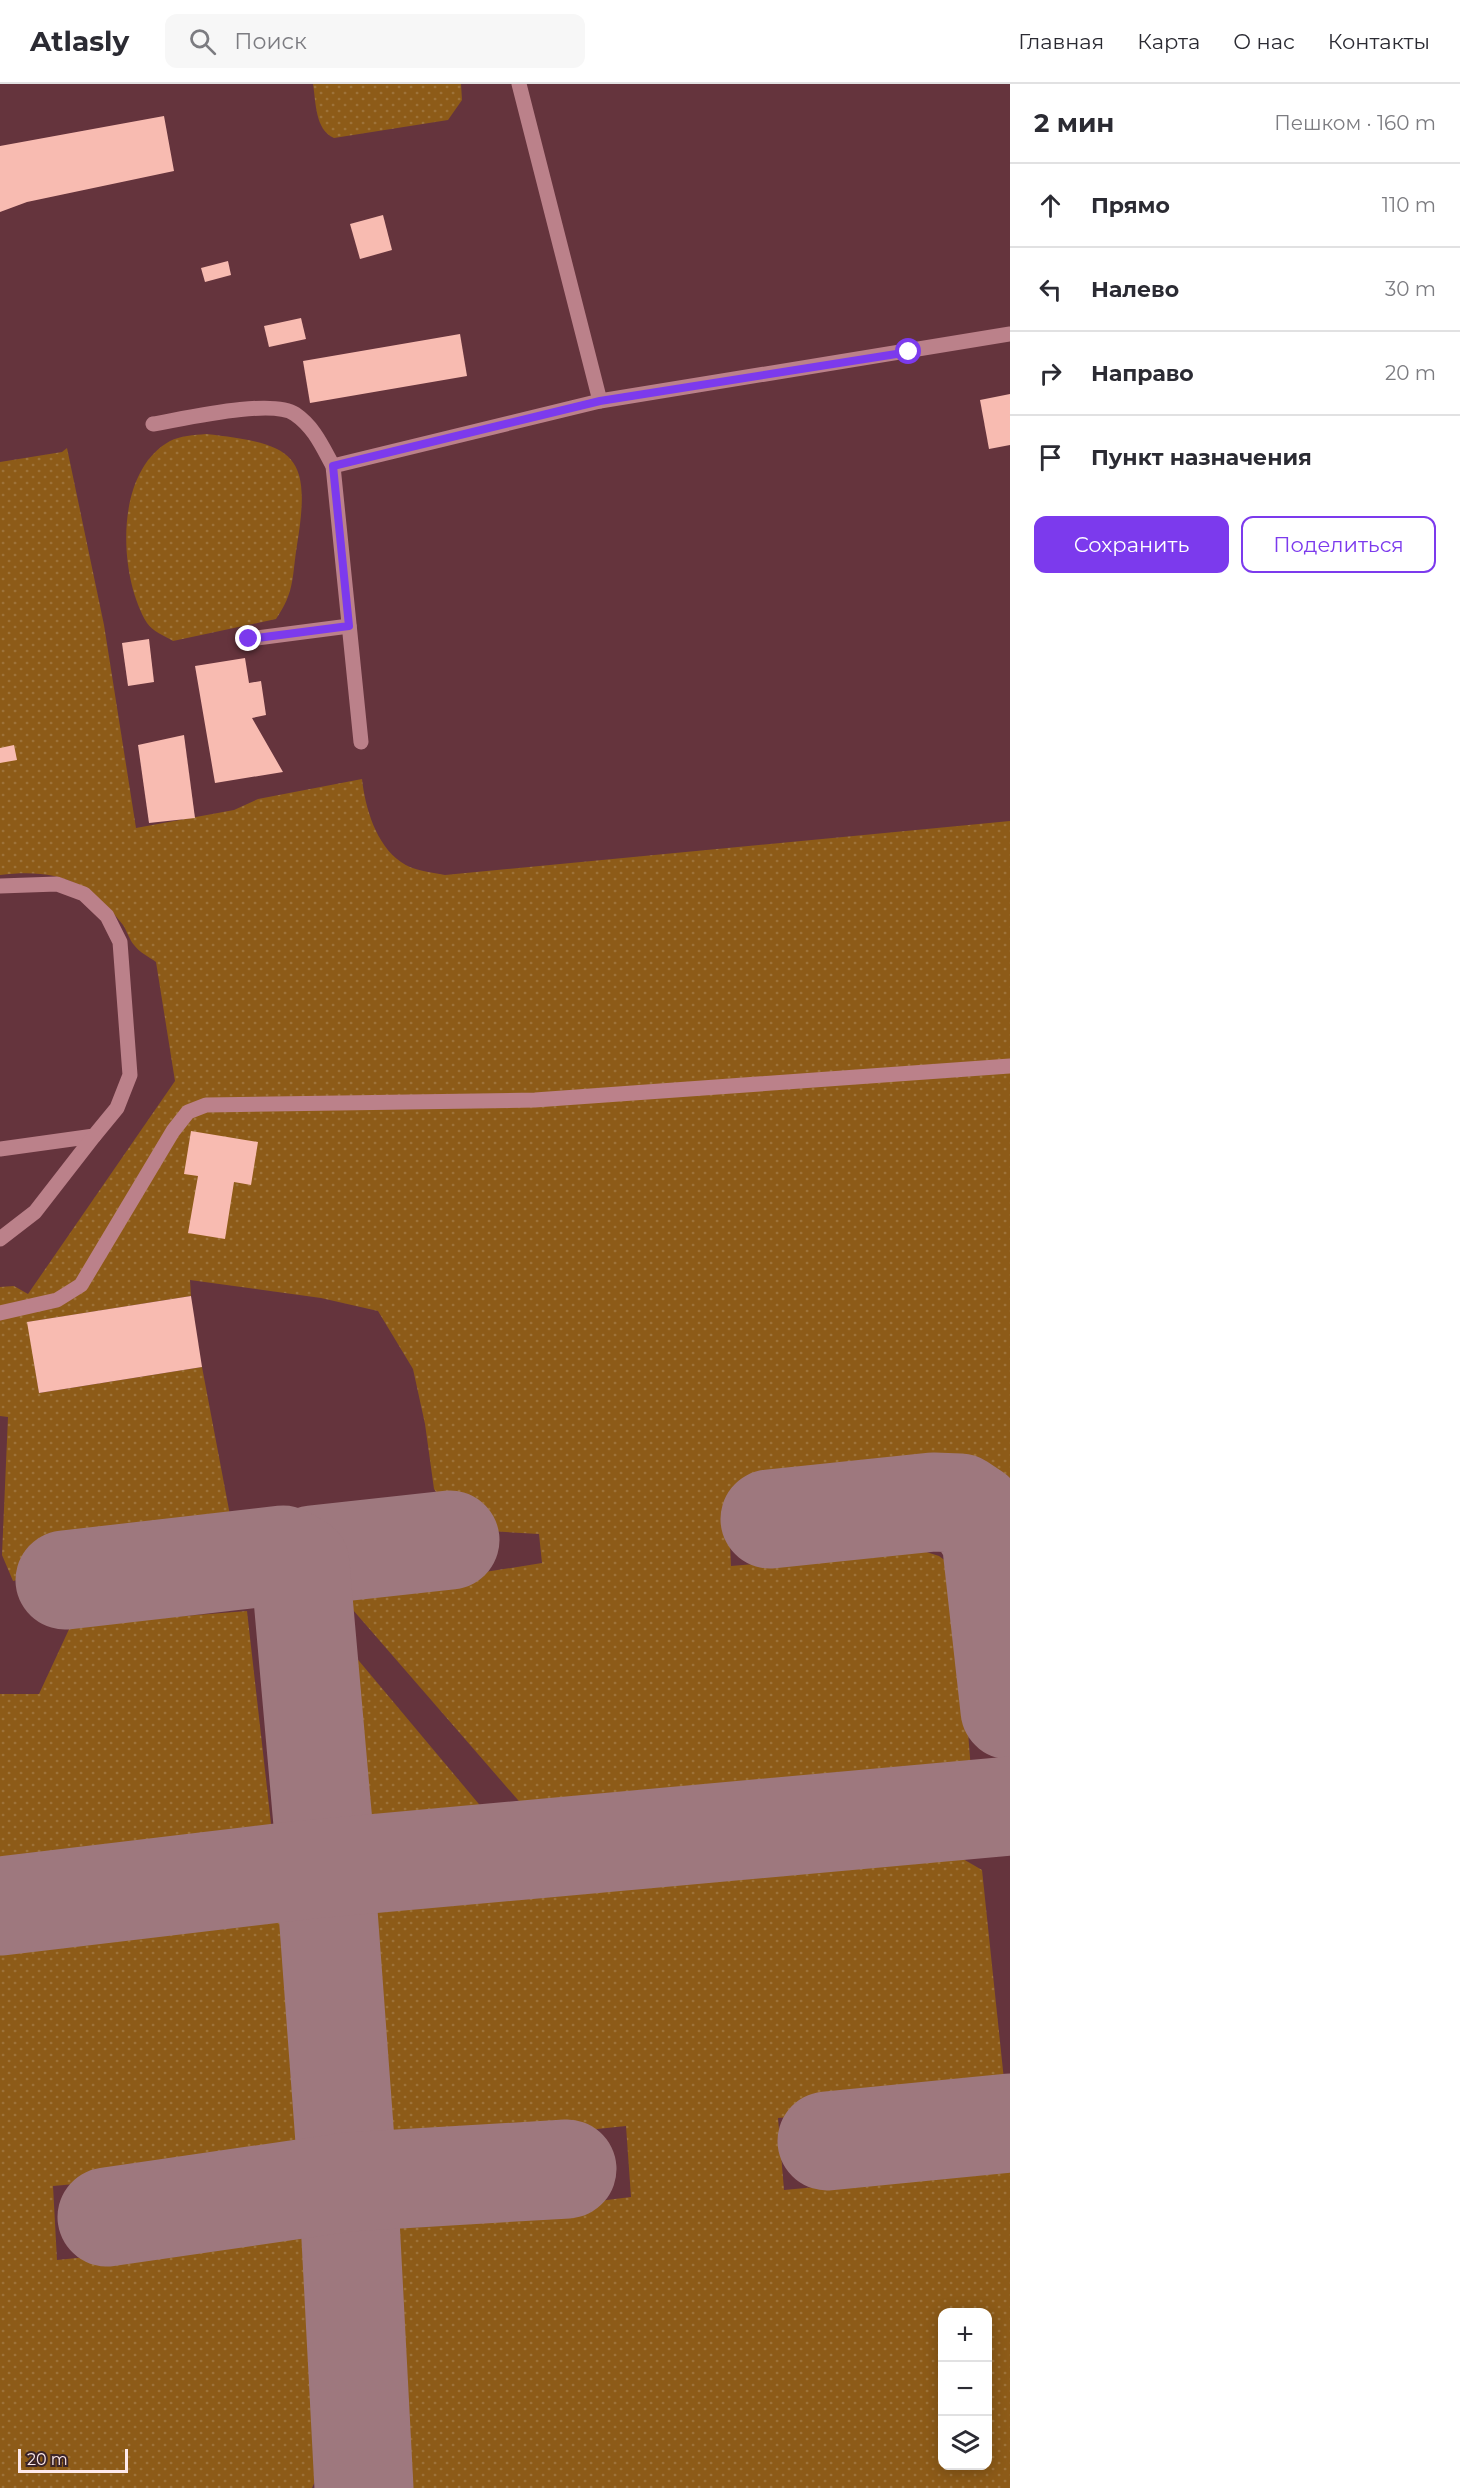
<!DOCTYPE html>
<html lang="ru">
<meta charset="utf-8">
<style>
:root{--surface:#fff;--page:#f7f7f7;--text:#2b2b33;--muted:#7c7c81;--line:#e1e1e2;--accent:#7c3aed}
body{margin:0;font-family:Montserrat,sans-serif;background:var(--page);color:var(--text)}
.controls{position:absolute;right:18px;bottom:18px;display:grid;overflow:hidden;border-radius:12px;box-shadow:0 3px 15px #0003}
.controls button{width:54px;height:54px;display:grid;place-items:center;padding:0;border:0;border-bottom:2px solid var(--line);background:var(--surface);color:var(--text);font:30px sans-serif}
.scale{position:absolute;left:18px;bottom:15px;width:110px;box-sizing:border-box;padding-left:6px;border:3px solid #fde9eb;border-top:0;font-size:16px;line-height:21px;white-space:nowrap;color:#fde9eb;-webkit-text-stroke:4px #3b2428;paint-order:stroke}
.stop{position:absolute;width:18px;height:18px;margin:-14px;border:4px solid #7c3aed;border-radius:50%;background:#fff}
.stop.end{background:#7c3aed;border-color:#fff;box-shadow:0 2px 6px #0008}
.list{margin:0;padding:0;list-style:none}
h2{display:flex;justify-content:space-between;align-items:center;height:78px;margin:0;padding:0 24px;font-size:26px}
h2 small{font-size:20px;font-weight:400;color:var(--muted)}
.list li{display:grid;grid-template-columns:39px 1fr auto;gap:18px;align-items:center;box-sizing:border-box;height:84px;padding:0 24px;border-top:2px solid var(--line)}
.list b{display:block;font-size:22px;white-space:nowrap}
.list em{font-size:20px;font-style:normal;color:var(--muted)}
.actions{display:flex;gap:12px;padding:18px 24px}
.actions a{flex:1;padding:14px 0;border:2px solid var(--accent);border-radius:12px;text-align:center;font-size:21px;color:var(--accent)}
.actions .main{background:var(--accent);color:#fff}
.icon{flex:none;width:33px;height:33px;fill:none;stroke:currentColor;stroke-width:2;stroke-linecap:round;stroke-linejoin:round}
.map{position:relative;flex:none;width:1010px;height:2404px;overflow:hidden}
header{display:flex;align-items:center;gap:36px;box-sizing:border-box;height:84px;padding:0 30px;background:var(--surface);border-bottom:2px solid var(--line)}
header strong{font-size:28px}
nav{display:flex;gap:33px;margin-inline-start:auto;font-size:21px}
.search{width:420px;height:54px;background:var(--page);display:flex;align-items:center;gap:15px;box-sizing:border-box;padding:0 21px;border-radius:12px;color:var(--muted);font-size:22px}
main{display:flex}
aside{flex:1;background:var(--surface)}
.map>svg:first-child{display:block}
</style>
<header>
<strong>Atlasly</strong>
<div class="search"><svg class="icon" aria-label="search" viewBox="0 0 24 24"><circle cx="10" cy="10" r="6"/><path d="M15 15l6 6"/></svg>Поиск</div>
<nav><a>Главная</a><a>Карта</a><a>О нас</a><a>Контакты</a></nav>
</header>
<main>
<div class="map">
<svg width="1010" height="2404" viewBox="0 0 1010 2404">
<defs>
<pattern id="green-dots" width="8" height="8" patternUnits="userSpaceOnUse" patternTransform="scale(1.5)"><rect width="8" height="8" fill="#8d5b18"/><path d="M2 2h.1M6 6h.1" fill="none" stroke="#9e733a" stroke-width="1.8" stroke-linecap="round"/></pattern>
</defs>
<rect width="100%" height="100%" fill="#65343d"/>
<g fill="url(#green-dots)" fill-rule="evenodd">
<path d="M 313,0 L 461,0 L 462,16 L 448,36 L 334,54 C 315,46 316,18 313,0 Z"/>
<path d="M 206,350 C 295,360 312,370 297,461 C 292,492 295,508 276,535 L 173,557 C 165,552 152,547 147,539 C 118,491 114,388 170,357 C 180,352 194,351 206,350 Z"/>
<path d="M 67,364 L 104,541 L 136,744 L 234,726 L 258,715 L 362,695 C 365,723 376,761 401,778 C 413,787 431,788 445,791 L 1010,737 L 1010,1395 L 728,1417 L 731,1482 L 920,1466 L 939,1472 L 955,1484 L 971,1686 L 952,1714 L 550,1753 L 340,1511 L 542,1479 L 539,1450 L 489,1447 L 453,1432 L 434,1405 L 425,1340 L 413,1285 L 378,1227 L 321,1214 L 190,1196 L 191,1212 L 28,1238 L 39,1309 L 202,1283 L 233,1447 L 13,1497 L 2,1471 L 8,1333 L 0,1332 L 0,1203 L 14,1202 L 28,1210 L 175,997 L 156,878 C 149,873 139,868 134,861 C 129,855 127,847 123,841 C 90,796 53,784 0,791 L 0,378 L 62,368 Z"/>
<polygon points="313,1522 509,1756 348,1774 332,1758"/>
<polygon points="247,1527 275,1775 0,1803 0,1610 39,1610 71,1541"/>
<path d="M 951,1768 L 982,1786 L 1006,2015 L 778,2034 L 784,2106 L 1010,2085 L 1010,2404 L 379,2404 L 365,2146 L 631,2113 L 626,2042 L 359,2070 L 336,1831 ZM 942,2228 L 988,2228 L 988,2382 L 942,2382 Z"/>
<polygon points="282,1832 301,2079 53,2102 57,2176 305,2151 321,2385 312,2404 0,2404 0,1856"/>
</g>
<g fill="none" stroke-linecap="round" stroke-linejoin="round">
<g stroke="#9e787e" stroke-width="99">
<polyline points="770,1435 933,1418 960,1419 975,1429 991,1454 1010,1626"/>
<polyline points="300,1480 313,1471 450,1456"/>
<polyline points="65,1496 283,1471 300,1480 327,1785 327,1814 348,2098 364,2404"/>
<polyline points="0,1822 303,1786 1010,1722"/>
<polyline points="827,2057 1010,2039"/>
<polyline points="107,2133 348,2098 567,2085"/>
</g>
</g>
<g fill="#f8bbb1">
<polygon points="164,32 174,87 27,118 0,128 0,62"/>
<polygon points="383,131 392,166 360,175 350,140"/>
<polygon points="228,177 231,191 205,198 201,184"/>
<polygon points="301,234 306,255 269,263 264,242"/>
<polygon points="460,250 467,292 310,319 303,277"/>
<polygon points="1010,310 1010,361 989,365 980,316"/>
<polygon points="149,555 154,598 128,602 122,559"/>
<polygon points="245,574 249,599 261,597 266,631 252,634 283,688 215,699 195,582"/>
<polygon points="184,651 195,734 149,739 138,661"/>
<polygon points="14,661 17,676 0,679 0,664"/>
<polygon points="191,1047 258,1058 251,1101 234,1098 225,1155 188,1149 198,1092 184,1090"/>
<polygon points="191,1212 202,1283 39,1309 27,1238"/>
</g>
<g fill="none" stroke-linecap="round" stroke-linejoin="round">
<g stroke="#bb818a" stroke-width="15">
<polyline points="519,0 600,317 1010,250"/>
<path d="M 153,340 C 183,335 272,314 295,330 C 314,343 322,362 333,382"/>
<polyline points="249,555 349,542"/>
<polyline points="361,658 333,382 600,317"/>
<polyline points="0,802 57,800 84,810 107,832 120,858 130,991 117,1024 94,1052 0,1065"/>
<polyline points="0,1155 35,1128 94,1052"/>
<polyline points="0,1229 57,1216 81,1201 173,1047 188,1028 206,1021 535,1016 1010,982"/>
</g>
</g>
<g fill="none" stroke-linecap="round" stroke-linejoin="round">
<polyline stroke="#7c3aed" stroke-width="8" points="249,555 349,542 333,382 600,317 909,268"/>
</g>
</svg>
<div class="controls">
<button>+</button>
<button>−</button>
<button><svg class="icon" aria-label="layers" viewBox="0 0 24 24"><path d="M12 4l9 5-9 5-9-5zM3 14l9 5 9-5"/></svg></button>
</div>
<div class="scale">20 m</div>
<div class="stop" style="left:909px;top:268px"></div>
<div class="stop end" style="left:249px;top:555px"></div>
</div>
<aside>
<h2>2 мин<small>Пешком · 160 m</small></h2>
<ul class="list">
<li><svg class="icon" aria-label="ahead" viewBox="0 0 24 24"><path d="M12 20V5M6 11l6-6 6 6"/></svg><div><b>Прямо</b></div><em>110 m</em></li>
<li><svg class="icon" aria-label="left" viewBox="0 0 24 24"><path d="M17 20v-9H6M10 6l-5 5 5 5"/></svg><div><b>Налево</b></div><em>30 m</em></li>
<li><svg class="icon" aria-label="right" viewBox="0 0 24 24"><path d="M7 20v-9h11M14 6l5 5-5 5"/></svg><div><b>Направо</b></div><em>20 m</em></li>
<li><svg class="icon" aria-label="arrive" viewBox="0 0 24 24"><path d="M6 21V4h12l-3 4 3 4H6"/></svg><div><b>Пункт назначения</b></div></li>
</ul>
<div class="actions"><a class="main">Сохранить</a><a>Поделиться</a></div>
</aside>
</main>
